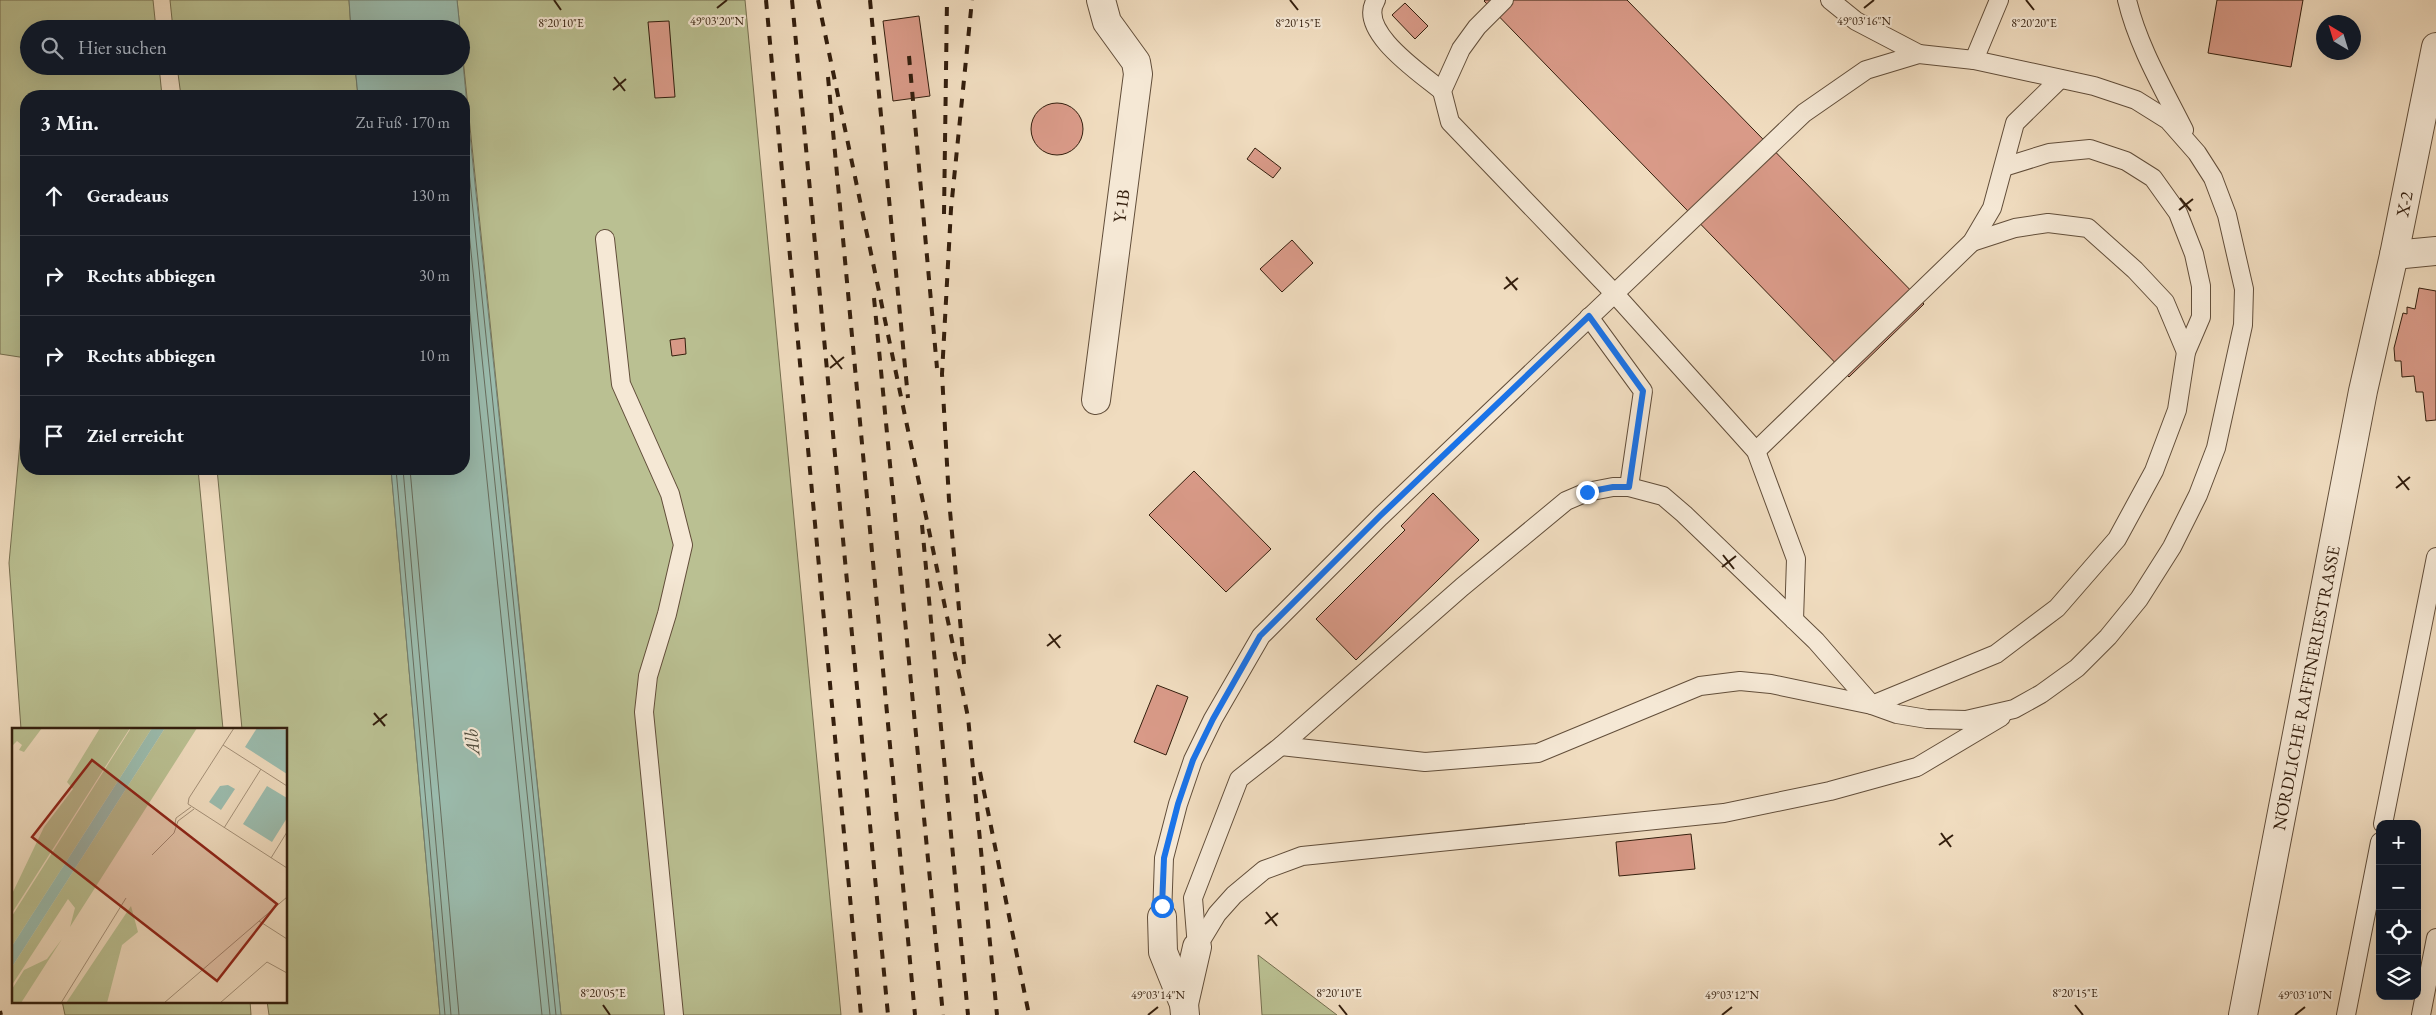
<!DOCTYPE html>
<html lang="de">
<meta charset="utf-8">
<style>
:root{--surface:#171b24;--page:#20242c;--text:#f1f3f6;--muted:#9ea1a6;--line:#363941}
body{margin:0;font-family:"EB Garamond",serif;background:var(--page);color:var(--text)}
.controls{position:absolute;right:15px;bottom:15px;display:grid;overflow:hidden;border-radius:10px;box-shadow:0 5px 20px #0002}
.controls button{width:45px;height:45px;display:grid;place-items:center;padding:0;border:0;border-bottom:1px solid var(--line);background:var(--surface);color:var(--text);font:25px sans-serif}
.compass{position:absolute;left:2316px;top:15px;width:45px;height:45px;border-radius:50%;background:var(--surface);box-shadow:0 5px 20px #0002;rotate:322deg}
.stop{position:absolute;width:15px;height:15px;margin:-11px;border:4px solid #1a73e8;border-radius:50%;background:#fff}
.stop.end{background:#1a73e8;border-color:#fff;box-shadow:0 1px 5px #0008}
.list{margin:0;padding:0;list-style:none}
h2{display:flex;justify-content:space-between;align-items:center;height:65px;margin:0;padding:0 20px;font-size:21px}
h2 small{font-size:16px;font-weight:400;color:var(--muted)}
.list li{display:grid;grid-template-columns:32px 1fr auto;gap:15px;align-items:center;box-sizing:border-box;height:80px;padding:0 20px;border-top:1px solid var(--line)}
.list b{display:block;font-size:19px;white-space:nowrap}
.list em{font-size:16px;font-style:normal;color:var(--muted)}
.icon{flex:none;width:28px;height:28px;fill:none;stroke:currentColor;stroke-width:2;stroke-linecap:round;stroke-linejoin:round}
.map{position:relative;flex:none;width:2436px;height:1015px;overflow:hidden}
.search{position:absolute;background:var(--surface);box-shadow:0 5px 20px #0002;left:20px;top:20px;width:450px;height:55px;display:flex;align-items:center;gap:12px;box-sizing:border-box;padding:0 18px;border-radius:28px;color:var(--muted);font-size:19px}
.panel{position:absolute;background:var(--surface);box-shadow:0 5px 20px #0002;left:20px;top:90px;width:450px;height:385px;border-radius:20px}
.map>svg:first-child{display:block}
</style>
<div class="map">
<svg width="2436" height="1015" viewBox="0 0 2436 1015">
<rect width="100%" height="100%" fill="#f0dcbf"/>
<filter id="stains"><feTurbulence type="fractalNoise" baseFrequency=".004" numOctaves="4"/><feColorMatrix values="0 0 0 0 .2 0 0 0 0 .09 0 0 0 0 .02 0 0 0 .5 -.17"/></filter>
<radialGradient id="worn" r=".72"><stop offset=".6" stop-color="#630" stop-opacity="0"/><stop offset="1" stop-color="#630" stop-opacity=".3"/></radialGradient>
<g fill="#bac092" stroke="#766f50">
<polygon points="0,0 153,0 156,29 29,29 29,66 159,66 162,96 26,96 26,358 0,354"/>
<polygon points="170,0 349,0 351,29 173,29"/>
<polygon points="457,0 745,0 841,1015 561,1015"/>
<polygon points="177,66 355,66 358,96 181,96"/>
<polygon points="26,377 26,469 198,469 223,729 21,729 9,563"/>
<polygon points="217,469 391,469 440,1015 269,1015 267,1001 286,1001 286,729 242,729"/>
<polygon points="1258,955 1337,1015 1262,1015"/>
<polygon points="62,1001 250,1001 251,1015 65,1015"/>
</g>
<g fill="#9bbcae" stroke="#717d6e">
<polygon points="349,0 457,0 460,29 351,29"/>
<polygon points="461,41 468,116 561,1015 440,1015 391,469 464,469 464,96 358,96 355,66 461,66"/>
</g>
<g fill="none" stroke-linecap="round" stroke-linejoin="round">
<g stroke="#676d5e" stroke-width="1">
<polyline points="464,123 556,1015"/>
<polyline points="464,184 550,1015"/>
<polyline points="464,257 542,1015"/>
<polyline points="396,469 445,1015"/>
<polyline points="403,469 451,1015"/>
<polyline points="410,469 459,1015"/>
</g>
</g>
<g fill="#d99a88" stroke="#331e0d">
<polygon points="1485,0 1627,0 1924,304 1849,377 1484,1"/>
<polygon points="2217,0 2303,0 2291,67 2208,53"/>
<polygon points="1405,3 1428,26 1415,39 1392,15"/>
<polygon points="919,16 930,96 893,101 883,21"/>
<polygon points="669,21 675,97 655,98 648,22"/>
<circle cx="1057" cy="129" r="26"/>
<polygon points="1255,148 1281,168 1273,178 1247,159"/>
<polygon points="1292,240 1313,263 1282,292 1260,269"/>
<polygon points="2419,288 2436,291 2436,420 2426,421 2423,392 2416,392 2414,376 2402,377 2401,361 2395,361 2394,348 2403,313 2407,314 2407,307 2415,309"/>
<polygon points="685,338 686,354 672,356 670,340"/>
<polygon points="1194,471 1271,549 1226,592 1149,515"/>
<polygon points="1433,493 1479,540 1356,660 1316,619 1405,530 1401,526"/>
<polygon points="1157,685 1188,697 1166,755 1134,742"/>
<polygon points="1691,834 1695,869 1619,876 1616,842"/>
</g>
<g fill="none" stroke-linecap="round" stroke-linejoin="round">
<g stroke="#624e3a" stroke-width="20">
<g id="lane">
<path d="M 1376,0 C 1356,31 1422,74 1442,91"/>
<polyline points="1504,0 1477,27 1461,49 1442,91 1450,122 1614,293 1756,451 1796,559 1794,620"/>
<polyline points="1830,0 1856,21 1919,54"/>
<path d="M 2127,0 C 2138,46 2163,88 2184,130"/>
<polyline points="1974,60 1999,0"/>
<polyline points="605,239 621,384 670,494 683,545 667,614 648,676 644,712 674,1015"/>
<polyline points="1972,242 2015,228 2048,223 2088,228 2135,270 2165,302 2186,352"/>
<polyline points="1589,317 1643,391 1629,487"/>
<polyline points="1756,451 1972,242 1992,208 2015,123 2060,79"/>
<polyline points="1281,746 1425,762 1538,753 1700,686 1740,681 1771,684 1872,705 1996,654 2057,608 2117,539 2154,471 2177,410 2186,352 2201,317 2201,286 2194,254 2178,213 2153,178 2126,161 2090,149 2049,153 2004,167"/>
<polyline points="2383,824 2436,557"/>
<polyline points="1162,917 1164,858 1178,804 1193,760 1213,719 1261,636 1380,517 1804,113 1866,70 1919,54 1974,60 2094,86 2136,100 2168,120 2197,153 2213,178 2227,215 2244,289 2243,325 2216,448 2198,495 2172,547 2139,599 2108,637 2077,668 2041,694 2014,709 1966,720 1927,719 1897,714 1872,705 1816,641 1684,514 1663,496 1629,487 1613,487 1587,492 1566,501 1462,587 1281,746 1239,779 1193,898 1197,947"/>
<polyline points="1197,947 1217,914 1234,895 1264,870 1302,856 1724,813 1830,791 1917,767 2001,717"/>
<polyline points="2346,1015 2380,842"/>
<polyline points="2421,1015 2436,938"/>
</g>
</g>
<g stroke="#624e3a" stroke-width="30">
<g id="street">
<polyline points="2394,255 2436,251"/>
<polyline points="1096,400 1138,74 1136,62 1107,22 1101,0"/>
<polyline points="1162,917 1163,952 1184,1004 1185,1015"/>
<polyline points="1184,1004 1197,947"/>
<polyline points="2243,1015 2363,391 2394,255 2436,47"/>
</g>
</g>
<use href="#lane" stroke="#f5e8d5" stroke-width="18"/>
<use href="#street" stroke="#f5e8d5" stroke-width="28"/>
<g stroke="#331e0d" stroke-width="4" stroke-dasharray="9 9" stroke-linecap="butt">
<polyline points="766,0 861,1015"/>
<polyline points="792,0 888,1015"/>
<polyline points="818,0 968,717 997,1015"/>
<polyline points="870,0 908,398"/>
<polyline points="909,56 937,368"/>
<polyline points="828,77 915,1015"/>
<polyline points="944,214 947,0"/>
<polyline points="874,298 943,1015"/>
<polyline points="922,525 968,1015"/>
<polyline points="964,664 949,500 942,374 951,209 972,0"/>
<polyline points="980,772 1029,1015"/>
<polyline points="0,1011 1,1015"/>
</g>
</g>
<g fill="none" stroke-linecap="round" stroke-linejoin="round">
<polyline stroke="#1a73e8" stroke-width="6" points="1162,906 1164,858 1178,804 1193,760 1213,719 1260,636 1380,516 1589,316 1643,391 1629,487 1613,487 1587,492"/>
</g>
<path fill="none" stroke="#331e0d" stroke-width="2" d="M 554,0 L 561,10M 1290,0 L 1298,10M 2026,0 L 2034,10M 717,8 L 727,0M 1864,8 L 1874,0M 614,77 L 625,91M 613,90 L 626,79M 2180,198 L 2191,211M 2179,210 L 2193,199M 1506,277 L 1517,290M 1504,289 L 1518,278M 831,355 L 842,369M 830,368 L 844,357M 2398,476 L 2409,490M 2396,488 L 2410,477M 1723,555 L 1734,569M 1722,567 L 1736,556M 1049,634 L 1060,648M 1047,646 L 1061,635M 374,713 L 385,726M 373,725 L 387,714M 1941,833 L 1951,847M 1939,845 L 1953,835M 1266,912 L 1277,926M 1265,924 L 1278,913M 603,1005 L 610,1015M 1339,1005 L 1347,1015M 2075,1005 L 2083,1015M 1148,1015 L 1158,1007M 1722,1015 L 1732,1007M 2295,1015 L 2305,1007"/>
<g text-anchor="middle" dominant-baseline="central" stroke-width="4.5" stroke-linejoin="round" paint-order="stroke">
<g font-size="18" fill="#331e0d" stroke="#f5e8d5">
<text transform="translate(2404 204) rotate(-79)">X-2</text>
<text transform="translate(1121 206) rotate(-82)">Y-1B</text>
<text transform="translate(2306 688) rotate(-79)">NÖRDLICHE RAFFINERIESTRASSE</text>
</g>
<g font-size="19" font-style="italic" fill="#524d3d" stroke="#f5e8d5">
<text transform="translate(472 742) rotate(-95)">Alb</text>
</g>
</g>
<g transform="translate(12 728)">
<rect width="275" height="275" fill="#f0dcbf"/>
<path d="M 0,0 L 30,0 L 12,24 L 7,22 L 10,17 L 5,13 L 0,18 ZM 88,0 L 118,0 L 0,185 L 0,166 L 32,99 L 61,61 L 55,54 ZM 119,0 L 140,0 L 0,218 L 0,188 ZM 153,0 L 185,0 L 58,199 L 63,180 L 56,171 L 0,257 L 0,239 ZM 119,178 L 126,204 L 110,217 L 95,275 L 54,275 ZM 50,211 L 9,275 L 0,275 L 0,261 L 12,242 L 35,231 Z" fill="#bac092"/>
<path d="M 140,0 L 153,0 L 0,239 L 0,218 ZM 245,0 L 275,2 L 275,46 L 233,19 ZM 216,57 L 223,61 L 209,82 L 197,74 L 208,58 ZM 255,58 L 275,70 L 275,90 L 260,114 L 231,96 Z" fill="#9bbcae"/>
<path fill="none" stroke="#a49078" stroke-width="1" d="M 222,0 L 177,70 L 176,76 L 275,140M 211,17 L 275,58M 163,96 L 164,90 L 179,79M 212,100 L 249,41M 140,127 L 162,105 L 166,93 L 182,81M 259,130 L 275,104M 247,193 L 275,211M 49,275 L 114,170M 152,275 L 275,169M 208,275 L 255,234 L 275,245"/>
<path fill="#8f2418" fill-opacity="0.15" stroke="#8f2418" stroke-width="2.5" d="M 80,32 L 265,176 L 205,253 L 20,109 Z"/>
<rect width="275" height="275" fill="none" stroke="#331e0d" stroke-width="2.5"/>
</g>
<g font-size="12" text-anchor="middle" fill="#331e0d" stroke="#f5e8d5" stroke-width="4.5" stroke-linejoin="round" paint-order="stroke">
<text x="717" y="25">49°03'20"N</text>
<text x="1864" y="25">49°03'16"N</text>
<text x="561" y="27">8°20'10"E</text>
<text x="1298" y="27">8°20'15"E</text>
<text x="2034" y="27">8°20'20"E</text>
<text x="603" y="997">8°20'05"E</text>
<text x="1339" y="997">8°20'10"E</text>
<text x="2075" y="997">8°20'15"E</text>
<text x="1158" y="999">49°03'14"N</text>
<text x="1732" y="999">49°03'12"N</text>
<text x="2305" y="999">49°03'10"N</text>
</g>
<rect width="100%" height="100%" filter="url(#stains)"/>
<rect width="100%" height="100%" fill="url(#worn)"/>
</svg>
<div class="controls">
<button>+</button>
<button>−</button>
<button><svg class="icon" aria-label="locate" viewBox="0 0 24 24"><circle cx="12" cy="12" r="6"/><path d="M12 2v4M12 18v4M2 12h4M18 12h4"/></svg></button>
<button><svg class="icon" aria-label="layers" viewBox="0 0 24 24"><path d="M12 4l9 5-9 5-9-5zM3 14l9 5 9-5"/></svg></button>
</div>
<svg class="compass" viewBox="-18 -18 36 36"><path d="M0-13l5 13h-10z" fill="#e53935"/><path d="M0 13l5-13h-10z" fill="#9ea1a6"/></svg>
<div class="stop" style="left:1162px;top:906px"></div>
<div class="stop end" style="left:1587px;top:492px"></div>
<div class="search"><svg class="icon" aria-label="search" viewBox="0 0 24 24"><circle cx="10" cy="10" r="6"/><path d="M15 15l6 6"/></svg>Hier suchen</div>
<section class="panel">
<h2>3 Min.<small>Zu Fuß · 170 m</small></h2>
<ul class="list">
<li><svg class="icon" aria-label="ahead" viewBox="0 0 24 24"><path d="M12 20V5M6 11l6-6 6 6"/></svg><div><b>Geradeaus</b></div><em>130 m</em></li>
<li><svg class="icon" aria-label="right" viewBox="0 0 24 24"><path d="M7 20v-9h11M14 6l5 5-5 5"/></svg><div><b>Rechts abbiegen</b></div><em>30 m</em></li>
<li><svg class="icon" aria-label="right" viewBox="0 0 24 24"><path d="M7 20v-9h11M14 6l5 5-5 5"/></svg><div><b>Rechts abbiegen</b></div><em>10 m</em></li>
<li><svg class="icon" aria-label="arrive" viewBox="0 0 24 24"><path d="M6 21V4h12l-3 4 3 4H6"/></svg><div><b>Ziel erreicht</b></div></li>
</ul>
</section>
</div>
